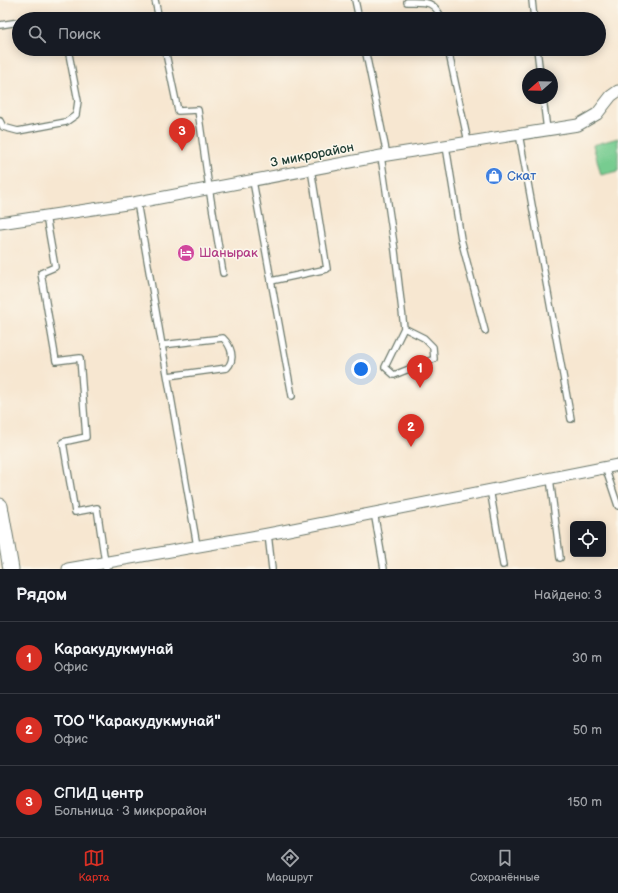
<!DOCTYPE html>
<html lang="ru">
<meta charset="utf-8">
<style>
:root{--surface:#171b24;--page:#20242c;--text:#f1f3f6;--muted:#9ea1a6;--line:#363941;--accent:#d93025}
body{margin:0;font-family:"Balsamiq Sans",sans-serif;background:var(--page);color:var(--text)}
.controls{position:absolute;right:12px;bottom:12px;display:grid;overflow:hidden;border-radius:6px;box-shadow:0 2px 10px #0003}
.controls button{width:36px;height:36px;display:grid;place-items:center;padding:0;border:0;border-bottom:1px solid var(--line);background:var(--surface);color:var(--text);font:20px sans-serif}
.compass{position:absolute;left:522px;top:68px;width:36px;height:36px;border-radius:50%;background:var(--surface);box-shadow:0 2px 10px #0003;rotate:250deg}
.you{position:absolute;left:361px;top:369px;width:14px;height:14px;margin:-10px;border:3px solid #fff;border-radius:50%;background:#1a73e8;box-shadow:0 0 0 6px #1a73e833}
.badge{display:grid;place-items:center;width:26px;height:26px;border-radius:50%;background:var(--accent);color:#fff;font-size:13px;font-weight:700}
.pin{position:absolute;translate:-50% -33px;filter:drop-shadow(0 1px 2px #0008)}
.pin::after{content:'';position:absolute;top:21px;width:14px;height:12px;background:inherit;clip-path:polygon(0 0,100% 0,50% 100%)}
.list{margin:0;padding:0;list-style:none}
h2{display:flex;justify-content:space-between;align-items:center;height:52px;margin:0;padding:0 16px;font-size:17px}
h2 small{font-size:13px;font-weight:400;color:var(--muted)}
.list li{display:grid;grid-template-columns:26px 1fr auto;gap:12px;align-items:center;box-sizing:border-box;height:72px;padding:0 16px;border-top:1px solid var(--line)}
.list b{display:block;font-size:15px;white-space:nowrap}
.list p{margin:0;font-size:13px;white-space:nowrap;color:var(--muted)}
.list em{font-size:13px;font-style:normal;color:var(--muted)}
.icon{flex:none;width:22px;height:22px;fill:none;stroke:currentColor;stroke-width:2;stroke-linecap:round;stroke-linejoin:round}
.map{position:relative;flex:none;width:618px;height:569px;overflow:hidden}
.search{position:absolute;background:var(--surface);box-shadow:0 2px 10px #0003;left:12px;right:12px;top:12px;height:44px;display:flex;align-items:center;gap:10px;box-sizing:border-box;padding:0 14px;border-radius:22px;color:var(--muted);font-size:15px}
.sheet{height:268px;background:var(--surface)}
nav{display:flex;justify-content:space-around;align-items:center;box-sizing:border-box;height:56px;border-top:1px solid var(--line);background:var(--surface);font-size:11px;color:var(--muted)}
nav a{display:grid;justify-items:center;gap:2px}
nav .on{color:var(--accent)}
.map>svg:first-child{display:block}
</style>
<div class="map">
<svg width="618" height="569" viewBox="0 0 618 569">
<rect width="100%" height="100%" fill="#fbf7ec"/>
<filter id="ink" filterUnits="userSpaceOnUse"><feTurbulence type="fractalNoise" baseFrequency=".025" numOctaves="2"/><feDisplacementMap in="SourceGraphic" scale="8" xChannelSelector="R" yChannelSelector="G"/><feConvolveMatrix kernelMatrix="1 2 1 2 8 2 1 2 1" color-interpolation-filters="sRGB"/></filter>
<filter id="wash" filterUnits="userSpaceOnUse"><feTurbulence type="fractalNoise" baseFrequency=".012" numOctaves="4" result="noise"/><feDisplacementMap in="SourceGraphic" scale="16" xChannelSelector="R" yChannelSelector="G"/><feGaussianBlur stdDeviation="0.9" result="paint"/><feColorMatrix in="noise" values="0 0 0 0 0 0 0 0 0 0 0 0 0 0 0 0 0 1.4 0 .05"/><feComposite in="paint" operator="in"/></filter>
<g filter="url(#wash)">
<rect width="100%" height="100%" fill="#f7e7d1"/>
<polygon fill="#77cc90" stroke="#4b8462" points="618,138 618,171 601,175 593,145"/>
</g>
<g filter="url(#ink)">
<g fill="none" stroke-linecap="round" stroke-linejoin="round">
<g stroke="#6b786b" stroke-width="8">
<g id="lane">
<polyline points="155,0 159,19"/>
<polyline points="355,0 359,19"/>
<polyline points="532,0 534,19"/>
<path d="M 407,2 C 425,2 434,0 442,19"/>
<polyline points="40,19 53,17 58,19"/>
<polyline points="0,25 19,22"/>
<polyline points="165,49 178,111 198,110 209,188 223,273"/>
<polyline points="365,49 387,155"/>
<polyline points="448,49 468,142"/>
<polyline points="537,49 540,74"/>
<polyline points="543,98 547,130"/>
<polyline points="0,121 3,127 18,131 66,122 76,115 78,101 68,49"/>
<polyline points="519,134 571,419"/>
<polyline points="446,146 461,239 485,331"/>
<polyline points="381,156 395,251 404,328 385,367 394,375 434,359 433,347 424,338 404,328"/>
<polyline points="253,181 292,396"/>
<polyline points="137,202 197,546"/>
<polyline points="46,216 55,267 41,273 56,361 80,358 86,437 63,442 75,512 97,508 106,569"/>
<polyline points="271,281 327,269 311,169"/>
<path d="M 162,345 L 223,338 C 231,346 236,359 227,368 L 168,376"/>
<polyline points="605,467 618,506"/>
<polyline points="550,478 560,558"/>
<polyline points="490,489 503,565"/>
<polyline points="374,512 384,569"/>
<polyline points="268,534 272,569"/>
</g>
</g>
<g stroke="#6b786b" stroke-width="13">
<g id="street">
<polyline points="0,223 133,203 381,156 578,125 597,114 611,96 618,91"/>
<polyline points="68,569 268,534 618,465"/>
</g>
</g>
<g stroke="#6b786b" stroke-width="17">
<polyline id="secondary" points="0,506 11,569"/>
</g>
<use href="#lane" stroke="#fff" stroke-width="5.5"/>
<use href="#street" stroke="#fff" stroke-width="11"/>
<use href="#secondary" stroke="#fff" stroke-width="15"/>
</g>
</g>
<defs>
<g id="shop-disc" transform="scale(0.9)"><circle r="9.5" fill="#3f7fe0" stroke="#fbf7ec"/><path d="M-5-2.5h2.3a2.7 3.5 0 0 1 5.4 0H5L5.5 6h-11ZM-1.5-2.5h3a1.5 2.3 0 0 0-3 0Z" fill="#fff"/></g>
<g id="hotel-disc" transform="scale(0.9)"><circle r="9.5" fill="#d1479c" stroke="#fbf7ec"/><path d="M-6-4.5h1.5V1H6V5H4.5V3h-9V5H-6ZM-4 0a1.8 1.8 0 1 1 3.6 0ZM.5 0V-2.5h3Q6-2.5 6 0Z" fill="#fff"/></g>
</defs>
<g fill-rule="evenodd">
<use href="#shop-disc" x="494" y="176"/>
<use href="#hotel-disc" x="186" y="253"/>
</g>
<g text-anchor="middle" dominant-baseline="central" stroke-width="3" stroke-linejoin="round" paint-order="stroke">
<g font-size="13" fill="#1f3d34" stroke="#fbf7ec">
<text transform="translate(312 155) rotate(-11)">3 микрорайон</text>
</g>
<g font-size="13" fill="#366cbe" stroke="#fbf7ec" text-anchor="start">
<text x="507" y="176">Скат</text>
</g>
<g font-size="13" fill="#b23c85" stroke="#fbf7ec" text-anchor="start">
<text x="199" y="253">Шанырак</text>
</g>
</g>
</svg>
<div class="controls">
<button><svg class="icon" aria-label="locate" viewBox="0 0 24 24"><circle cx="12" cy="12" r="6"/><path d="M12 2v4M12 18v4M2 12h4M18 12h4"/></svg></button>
</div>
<svg class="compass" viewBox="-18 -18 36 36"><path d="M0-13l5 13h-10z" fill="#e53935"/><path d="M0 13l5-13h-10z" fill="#9ea1a6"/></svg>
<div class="you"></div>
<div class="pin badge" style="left:420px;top:388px">1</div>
<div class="pin badge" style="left:411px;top:447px">2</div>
<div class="pin badge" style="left:182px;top:151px">3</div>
<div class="search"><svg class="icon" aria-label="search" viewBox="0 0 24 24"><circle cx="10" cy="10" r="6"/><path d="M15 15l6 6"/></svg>Поиск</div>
</div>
<section class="sheet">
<h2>Рядом<small>Найдено: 3</small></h2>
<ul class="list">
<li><span class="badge">1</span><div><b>Каракудукмунай</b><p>Офис</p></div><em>30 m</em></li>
<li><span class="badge">2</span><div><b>ТОО &quot;Каракудукмунай&quot;</b><p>Офис</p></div><em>50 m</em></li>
<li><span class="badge">3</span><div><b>СПИД центр</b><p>Больница · 3 микрорайон</p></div><em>150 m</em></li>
</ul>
</section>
<nav>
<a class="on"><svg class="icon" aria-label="map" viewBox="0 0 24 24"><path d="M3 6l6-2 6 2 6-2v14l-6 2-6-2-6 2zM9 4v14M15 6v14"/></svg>Карта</a>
<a><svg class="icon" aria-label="directions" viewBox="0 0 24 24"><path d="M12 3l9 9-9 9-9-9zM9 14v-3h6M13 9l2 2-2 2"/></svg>Маршрут</a>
<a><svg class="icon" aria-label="saved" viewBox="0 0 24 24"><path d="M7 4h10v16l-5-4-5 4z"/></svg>Сохранённые</a>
</nav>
